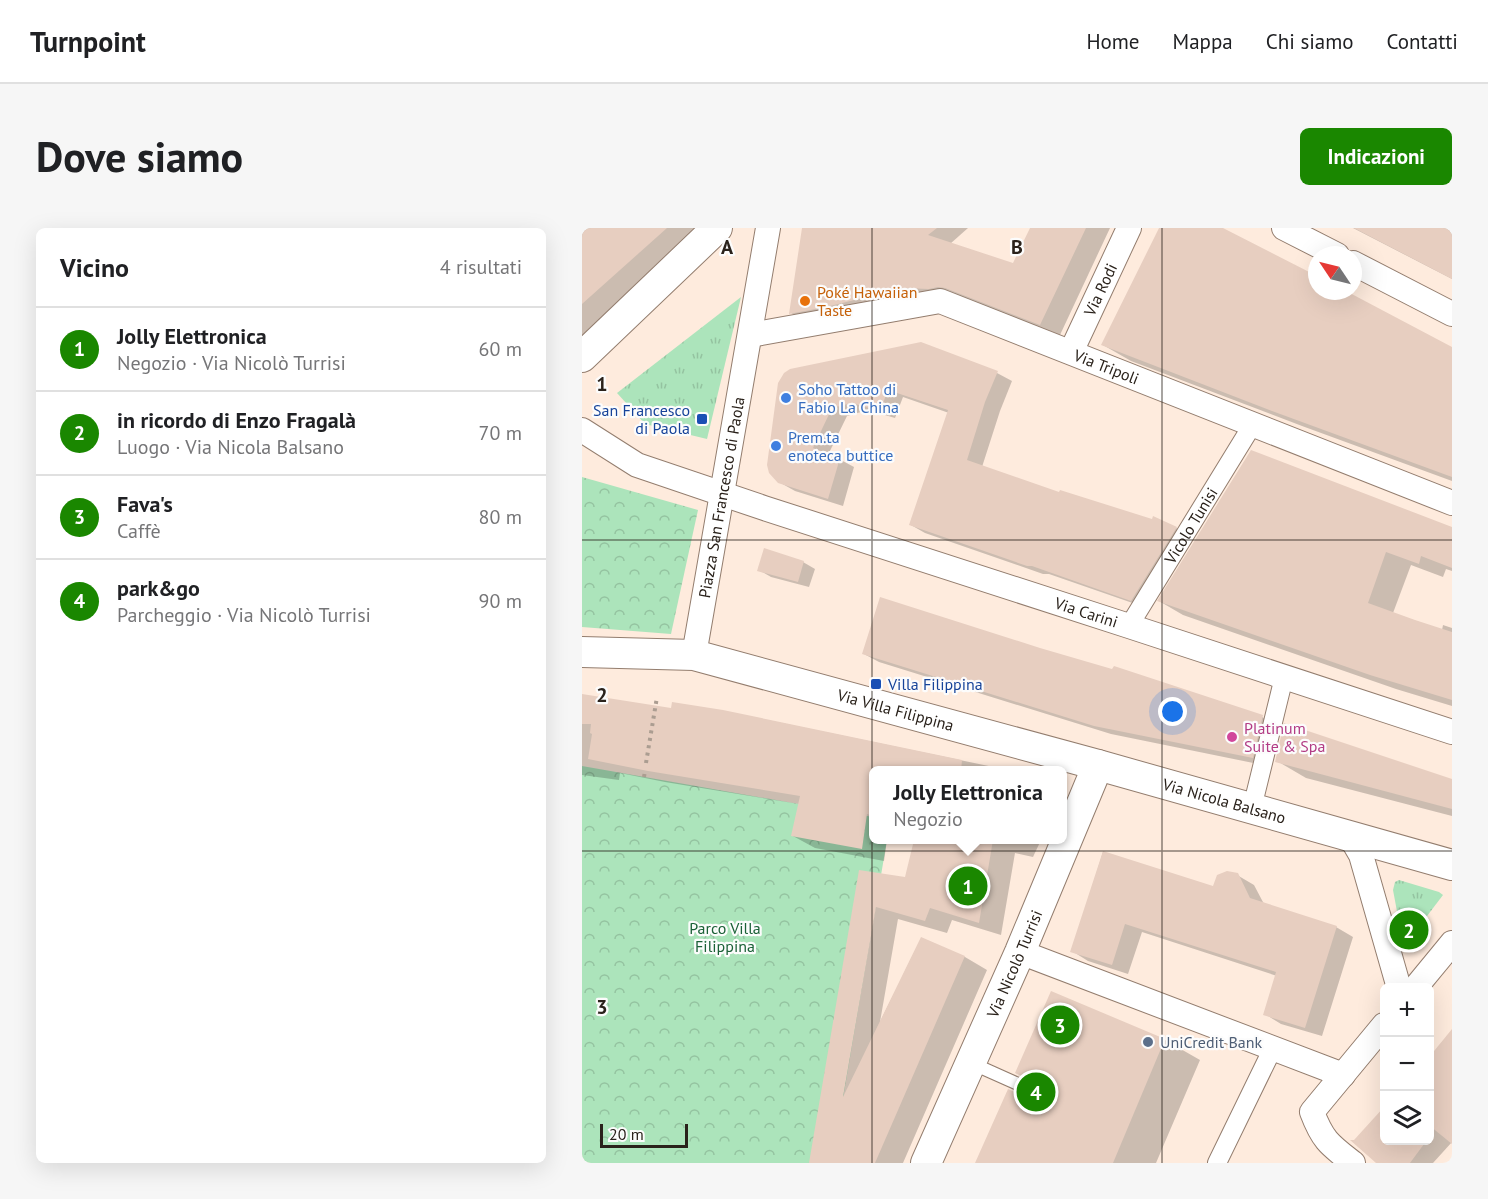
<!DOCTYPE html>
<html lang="it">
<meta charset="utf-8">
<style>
:root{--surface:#fff;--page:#f6f6f6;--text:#202124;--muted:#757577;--line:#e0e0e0;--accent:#1a8700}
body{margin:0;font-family:"PT Sans",sans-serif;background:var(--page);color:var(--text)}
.controls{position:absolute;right:18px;bottom:18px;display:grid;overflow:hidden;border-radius:9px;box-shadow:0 6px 24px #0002}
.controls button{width:54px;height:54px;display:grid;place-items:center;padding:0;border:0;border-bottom:2px solid var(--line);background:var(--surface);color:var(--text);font:30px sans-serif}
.compass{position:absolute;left:726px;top:18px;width:54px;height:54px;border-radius:50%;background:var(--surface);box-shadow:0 6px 24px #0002;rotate:305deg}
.scale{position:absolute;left:18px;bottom:15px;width:88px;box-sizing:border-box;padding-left:6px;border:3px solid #2a221b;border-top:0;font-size:16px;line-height:21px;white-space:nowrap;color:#2a221b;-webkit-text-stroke:4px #fcfcfc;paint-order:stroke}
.you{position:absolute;left:591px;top:484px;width:21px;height:21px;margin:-15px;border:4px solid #fff;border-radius:50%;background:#1a73e8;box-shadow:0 0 0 9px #1a73e833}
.badge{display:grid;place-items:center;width:39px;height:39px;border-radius:50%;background:var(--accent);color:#fff;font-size:20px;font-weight:700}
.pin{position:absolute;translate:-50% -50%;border:3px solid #fff;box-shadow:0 2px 6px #0006}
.popup{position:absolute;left:287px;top:538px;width:198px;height:78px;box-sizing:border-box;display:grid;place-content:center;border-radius:9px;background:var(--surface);filter:drop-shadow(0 2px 4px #0005);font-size:20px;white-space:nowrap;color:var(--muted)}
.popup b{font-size:22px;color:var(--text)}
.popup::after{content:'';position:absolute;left:50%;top:100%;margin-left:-12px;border:12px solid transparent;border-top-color:var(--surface)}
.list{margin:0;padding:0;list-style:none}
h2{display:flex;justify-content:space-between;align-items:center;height:78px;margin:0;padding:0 24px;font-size:26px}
h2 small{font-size:20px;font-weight:400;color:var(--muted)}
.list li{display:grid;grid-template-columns:39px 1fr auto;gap:18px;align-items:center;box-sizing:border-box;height:84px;padding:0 24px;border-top:2px solid var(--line)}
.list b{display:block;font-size:22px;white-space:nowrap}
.list p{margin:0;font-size:20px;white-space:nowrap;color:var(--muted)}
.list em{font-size:20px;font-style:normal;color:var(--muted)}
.icon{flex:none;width:33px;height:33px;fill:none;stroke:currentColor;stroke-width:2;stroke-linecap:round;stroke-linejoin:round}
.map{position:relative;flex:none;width:870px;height:935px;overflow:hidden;border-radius:9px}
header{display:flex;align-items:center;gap:36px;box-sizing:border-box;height:84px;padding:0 30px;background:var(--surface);border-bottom:2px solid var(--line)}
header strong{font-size:28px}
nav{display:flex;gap:33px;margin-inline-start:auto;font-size:21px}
.intro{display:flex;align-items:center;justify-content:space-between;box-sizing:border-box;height:144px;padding:0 36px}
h1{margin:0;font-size:42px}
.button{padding:15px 27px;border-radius:9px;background:var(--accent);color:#fff;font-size:21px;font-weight:700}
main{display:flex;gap:36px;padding:0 36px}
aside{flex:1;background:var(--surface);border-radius:9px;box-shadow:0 6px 24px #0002}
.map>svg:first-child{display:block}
</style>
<header>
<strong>Turnpoint</strong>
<nav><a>Home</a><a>Mappa</a><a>Chi siamo</a><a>Contatti</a></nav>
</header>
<div class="intro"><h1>Dove siamo</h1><a class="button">Indicazioni</a></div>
<main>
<aside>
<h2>Vicino<small>4 risultati</small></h2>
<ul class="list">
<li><span class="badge">1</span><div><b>Jolly Elettronica</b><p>Negozio · Via Nicolò Turrisi</p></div><em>60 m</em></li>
<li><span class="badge">2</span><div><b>in ricordo di Enzo Fragalà</b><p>Luogo · Via Nicola Balsano</p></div><em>70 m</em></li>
<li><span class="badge">3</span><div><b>Fava's</b><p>Caffè</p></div><em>80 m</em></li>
<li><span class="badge">4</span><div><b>park&amp;go</b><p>Parcheggio · Via Nicolò Turrisi</p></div><em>90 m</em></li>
</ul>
</aside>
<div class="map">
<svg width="870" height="935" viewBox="0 0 870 935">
<defs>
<pattern id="grass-tufts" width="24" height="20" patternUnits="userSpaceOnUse" patternTransform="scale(1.5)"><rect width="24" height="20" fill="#ace4bb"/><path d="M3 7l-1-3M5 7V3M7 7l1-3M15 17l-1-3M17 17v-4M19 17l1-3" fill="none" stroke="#94c3a0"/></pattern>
<pattern id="forest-crowns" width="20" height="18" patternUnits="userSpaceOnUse" patternTransform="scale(1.5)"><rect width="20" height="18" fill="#ace4bb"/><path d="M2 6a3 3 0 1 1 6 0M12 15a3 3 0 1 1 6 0" fill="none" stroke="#94c3a0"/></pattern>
</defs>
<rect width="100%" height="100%" fill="#feebdd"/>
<g fill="url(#grass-tufts)">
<polygon points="159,69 125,211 63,196 35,165"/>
<polygon points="817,652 857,664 861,667 823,717 821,715 811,662 813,654"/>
</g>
<g fill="url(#forest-crowns)">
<polygon points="0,249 116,282 89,406 0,399"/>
<polygon points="0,538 291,589 292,612 305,612 250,935 0,935"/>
</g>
<g fill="#0003">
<polygon points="0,0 132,0 0,118"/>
<polygon points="221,0 386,0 368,16 432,37 449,0 528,0 478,107 384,70 376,69 228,96 209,85"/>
<polygon points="579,0 637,0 735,50 735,63 759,63 870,120 870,253 720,198 549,133 521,117"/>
<polygon points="771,0 870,0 870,51"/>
<polygon points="415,145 430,153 418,183 400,239 478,266 594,300 608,309 565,380 467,346 461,346 343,305 329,297 367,185 321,169 313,190 286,182 265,188 246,227 257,231 272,239 261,278 213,263 197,254 198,156"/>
<polygon points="870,300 870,343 864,341 861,349 829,337 811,385 860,402 861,397 870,400 870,478 814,461 601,387 577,373"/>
<polygon points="221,334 233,341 227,359 189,349 177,342"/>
<polygon points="282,426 680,489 696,498 686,538 529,506 297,434"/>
<polygon points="0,469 90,482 141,483 426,542 292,542 292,612 305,612 302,633 233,620 211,608 217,576 83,554 38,545 37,552 0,547"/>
<polygon points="695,533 870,553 870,588 724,550"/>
<polygon points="333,612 459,612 451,629 433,625 419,707 370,692 365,705 316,691 298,794 339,711 383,729 405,742 321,935 229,935 279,643 324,651"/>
<polygon points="521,624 632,660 655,647 672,657 682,676 754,699 771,709 740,808 699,796 683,786 695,748 560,704 546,746 506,733 490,723"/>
<polygon points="470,765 583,812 618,832 574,935 395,935 451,873 456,874 463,869 463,861 435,845"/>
<polygon points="870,803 870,914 851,935 799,935 773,914 802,881 802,912 848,912 848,830"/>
</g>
<g fill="#e7cec0">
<polygon points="0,0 85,0 0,76"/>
<polygon points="220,0 355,0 346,7 431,35 448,0 504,0 458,97 363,60 356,59 347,61 321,60 244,79 207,86"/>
<polygon points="577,0 641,0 735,48 735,63 764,63 870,119 870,249 690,183 519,117"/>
<polygon points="772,0 870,0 870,51 851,41"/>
<polygon points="339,114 416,143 403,174 385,232 477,264 478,262 570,291 571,288 595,299 549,373 450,338 445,338 327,297 366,182 306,162 298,183 270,175 250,180 231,220 258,230 246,271 196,255 187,245 185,237 196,155 202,145 208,141"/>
<polygon points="669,222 870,299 870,340 839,328 837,336 804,324 786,375 833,392 870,404 870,472 788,447 575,373"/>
<polygon points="182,320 222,333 216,354 175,343"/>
<polygon points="298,369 458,420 530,441 532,438 681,487 671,530 512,498 280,426"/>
<polygon points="0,466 89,480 90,474 141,482 380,532 379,543 291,543 291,588 285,586 280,621 209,608 218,568 66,543 6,531 10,506 8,505 9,496 0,496"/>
<polygon points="702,495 870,551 870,581 693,534"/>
<polygon points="332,612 411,612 397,695 348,680 343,693 294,679 261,869 339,709 383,728 293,935 227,935 277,642 323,649"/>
<polygon points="521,623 631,658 635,647 645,643 656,645 668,670 755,698 723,800 681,787 694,744 543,696 530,737 488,724"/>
<polygon points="469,763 583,811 531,935 393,935 426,861 451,872 458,871 462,867 461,860 458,857 433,845"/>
<polygon points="870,801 870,916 848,898 848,828"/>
<polygon points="802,879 802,912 845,912 828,935 794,935 768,912 772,912"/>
</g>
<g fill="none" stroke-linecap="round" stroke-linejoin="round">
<g stroke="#937d6e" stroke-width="14">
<polyline id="service" points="389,835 454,864"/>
</g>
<g stroke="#937d6e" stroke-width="20">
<g id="pedestrian">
<path id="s1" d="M 547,398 L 671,196"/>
<polyline points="670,580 702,449"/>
<polyline points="635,935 691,820"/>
</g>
</g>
<g stroke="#937d6e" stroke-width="26">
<g id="minor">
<polyline points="702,0 755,27"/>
<polyline points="771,35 870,86"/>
<path id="s2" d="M 168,107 L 358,73 L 870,275"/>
<path id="s3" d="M 489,124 L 547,0"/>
<path id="s4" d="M 0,202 L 55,237 L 182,280 L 547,398 L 870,504"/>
<path id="s5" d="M 112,427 L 186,0"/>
<polyline points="768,608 779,627 817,760"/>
<polyline points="438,724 761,847"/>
<polyline points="833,760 870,715"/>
<path d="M 771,935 C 748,917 741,913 730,884 L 802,797"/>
</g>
</g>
<g stroke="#937d6e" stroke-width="32">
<g id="tertiary">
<polyline points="0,129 135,0"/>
<path id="s6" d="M 0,424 L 112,427 L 516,537 L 870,637"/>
<path id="s7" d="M 344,935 L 438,724 L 516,537"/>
</g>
</g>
<g stroke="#ab9d91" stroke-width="4" stroke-dasharray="3 4.5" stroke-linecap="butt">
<polyline points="64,535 75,469"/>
<polyline points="62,549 63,543"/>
</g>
<use href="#service" stroke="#fff" stroke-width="12"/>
<use href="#pedestrian" stroke="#fff" stroke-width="18"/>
<use href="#minor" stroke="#fff" stroke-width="24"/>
<use href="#tertiary" stroke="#fff" stroke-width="30"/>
</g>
<path fill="none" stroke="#2a221b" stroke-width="1.5" stroke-opacity="0.55" d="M 290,0 L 290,935M 580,0 L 580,935M 0,312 L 870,312M 0,623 L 870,623"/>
<circle fill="#e8710a" stroke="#fcfcfc" stroke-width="2" cx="223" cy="73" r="6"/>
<g fill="#3f7fe0" stroke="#fcfcfc" stroke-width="2">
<circle cx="204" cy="170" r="6"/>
<circle cx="194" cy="218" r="6"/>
</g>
<g fill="#1a4fb4" stroke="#fcfcfc" stroke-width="2">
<rect x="114" y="185" width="12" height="12" rx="3"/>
<rect x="288" y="450" width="12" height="12" rx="3"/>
</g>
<circle fill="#d1479c" stroke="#fcfcfc" stroke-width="2" cx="650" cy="509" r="6"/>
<circle fill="#5c6f8a" stroke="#fcfcfc" stroke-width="2" cx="566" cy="814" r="6"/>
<g text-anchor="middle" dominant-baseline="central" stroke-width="4.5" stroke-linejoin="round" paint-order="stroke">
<g font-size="16" fill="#2a221b" stroke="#fcfcfc">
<text stroke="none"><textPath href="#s3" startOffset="69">Via Rodi</textPath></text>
<text stroke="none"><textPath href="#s2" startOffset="372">Via Tripoli</textPath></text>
<text stroke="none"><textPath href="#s5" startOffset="160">Piazza San Francesco di Paola</textPath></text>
<text stroke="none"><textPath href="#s1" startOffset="118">Vicolo Tunisi</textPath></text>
<text stroke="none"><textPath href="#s4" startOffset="538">Via Carini</textPath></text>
<text stroke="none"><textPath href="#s6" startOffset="321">Via Villa Filippina</textPath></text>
<text stroke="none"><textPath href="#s6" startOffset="662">Via Nicola Balsano</textPath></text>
<text stroke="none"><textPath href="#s7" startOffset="218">Via Nicolò Turrisi</textPath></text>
</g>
<g font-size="16" fill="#c56008" stroke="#fcfcfc" text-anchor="start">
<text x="235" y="64">Poké Hawaiian<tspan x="235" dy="18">Taste</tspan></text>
</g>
<g font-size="16" fill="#366cbe" stroke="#fcfcfc" text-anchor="start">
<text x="216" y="161">Soho Tattoo di<tspan x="216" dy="18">Fabio La China</tspan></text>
<text x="206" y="209">Prem.ta<tspan x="206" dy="18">enoteca buttice</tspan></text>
</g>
<g font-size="16" fill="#164399" stroke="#fcfcfc" text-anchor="end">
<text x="108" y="182">San Francesco<tspan x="108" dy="18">di Paola</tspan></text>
<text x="306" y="456" text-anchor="start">Villa Filippina</text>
</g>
<g font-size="16" fill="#b23c85" stroke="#fcfcfc" text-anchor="start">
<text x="662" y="500">Platinum<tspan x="662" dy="18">Suite &amp; Spa</tspan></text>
</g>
<g font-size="16" fill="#1b6137" stroke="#fcfcfc">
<text x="143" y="700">Parco Villa<tspan x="143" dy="18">Filippina</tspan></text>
</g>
<g font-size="16" fill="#4e5e75" stroke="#fcfcfc" text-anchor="start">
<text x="578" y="814">UniCredit Bank</text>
</g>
</g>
<g font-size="20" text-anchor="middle" font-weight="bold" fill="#2a221b" stroke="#fcfcfc" stroke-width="4.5" stroke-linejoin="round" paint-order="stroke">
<text x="145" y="26">A</text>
<text x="435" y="26">B</text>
<text x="20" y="163">1</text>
<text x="20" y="474">2</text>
<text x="20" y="786">3</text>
</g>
</svg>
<div class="controls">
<button>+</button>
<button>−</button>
<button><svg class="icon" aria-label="layers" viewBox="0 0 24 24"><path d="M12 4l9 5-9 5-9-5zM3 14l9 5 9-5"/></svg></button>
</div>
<svg class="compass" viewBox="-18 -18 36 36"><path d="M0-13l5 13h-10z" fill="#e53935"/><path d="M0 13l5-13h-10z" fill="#757577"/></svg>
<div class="scale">20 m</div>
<div class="you"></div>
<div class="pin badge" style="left:386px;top:658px">1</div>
<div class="popup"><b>Jolly Elettronica</b>Negozio</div>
<div class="pin badge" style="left:827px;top:702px">2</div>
<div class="pin badge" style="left:478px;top:797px">3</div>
<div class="pin badge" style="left:454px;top:864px">4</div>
</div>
</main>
